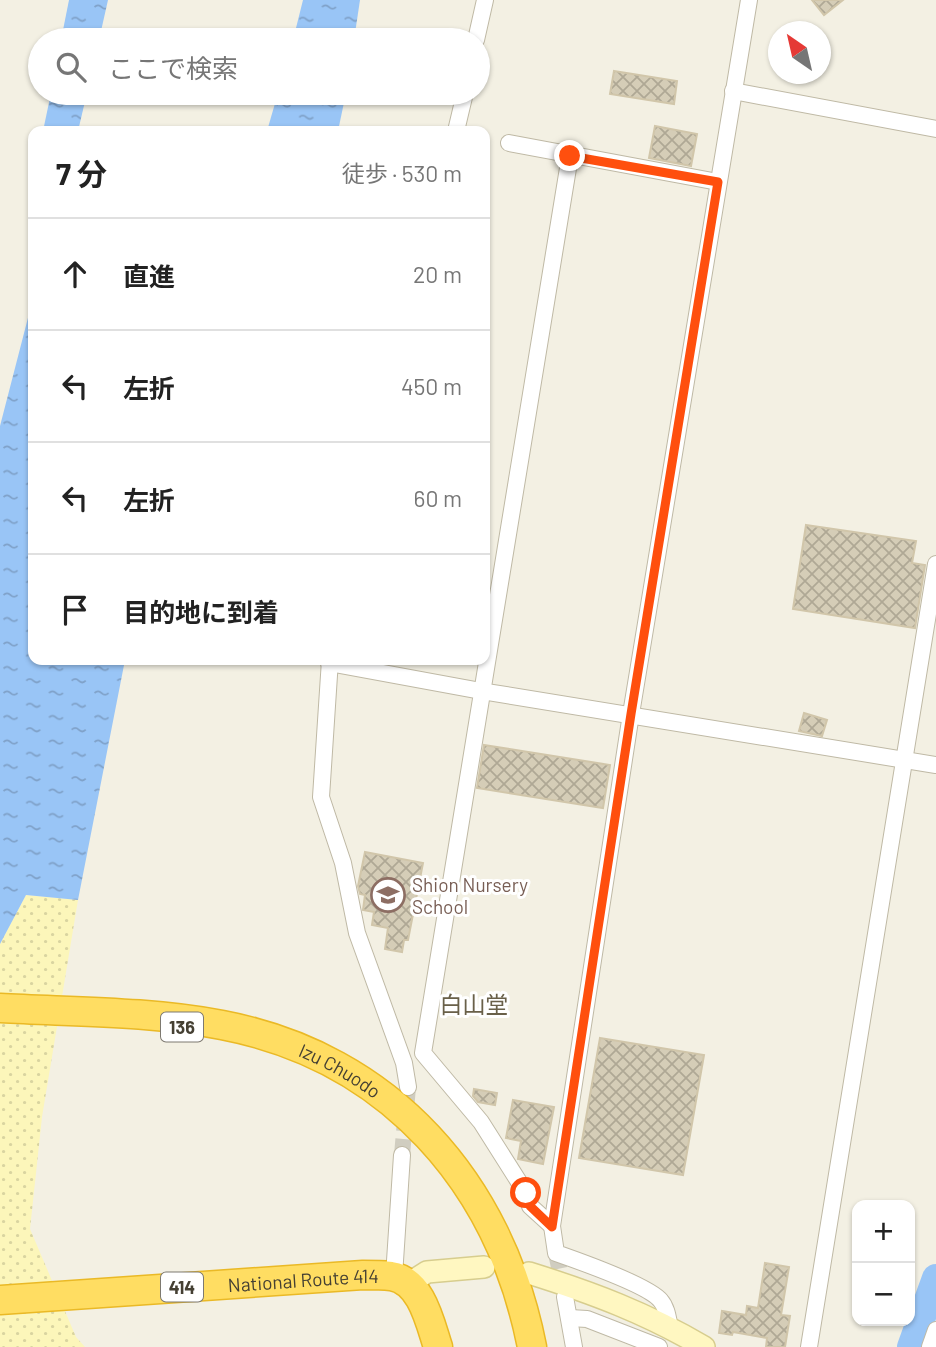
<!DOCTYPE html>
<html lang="ja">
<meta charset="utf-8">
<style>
:root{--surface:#fff;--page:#f6f6f6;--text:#222;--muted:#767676;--line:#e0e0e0}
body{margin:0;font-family:Barlow,"Noto Sans JP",sans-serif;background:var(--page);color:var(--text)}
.controls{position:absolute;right:21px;bottom:21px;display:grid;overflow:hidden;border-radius:14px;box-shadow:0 2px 5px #0004}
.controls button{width:63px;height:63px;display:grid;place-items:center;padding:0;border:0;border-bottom:2px solid var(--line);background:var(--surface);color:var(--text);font:35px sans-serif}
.compass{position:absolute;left:768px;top:21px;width:63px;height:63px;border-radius:50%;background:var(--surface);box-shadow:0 2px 5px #0004;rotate:326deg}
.stop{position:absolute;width:21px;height:21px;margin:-16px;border:5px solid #ff4f0e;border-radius:50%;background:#fff}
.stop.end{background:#ff4f0e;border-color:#fff;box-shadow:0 2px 7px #0008}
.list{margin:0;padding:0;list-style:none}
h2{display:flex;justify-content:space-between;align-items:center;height:91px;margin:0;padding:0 28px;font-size:30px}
h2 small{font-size:23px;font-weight:400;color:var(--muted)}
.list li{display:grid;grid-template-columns:46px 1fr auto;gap:21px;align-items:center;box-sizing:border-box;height:112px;padding:0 28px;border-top:2px solid var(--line)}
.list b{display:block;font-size:26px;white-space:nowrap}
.list em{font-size:23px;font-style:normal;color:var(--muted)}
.icon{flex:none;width:38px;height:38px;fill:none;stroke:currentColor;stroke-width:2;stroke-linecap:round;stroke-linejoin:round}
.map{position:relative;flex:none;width:936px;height:1347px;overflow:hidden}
.search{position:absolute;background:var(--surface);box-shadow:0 2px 5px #0004;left:28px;top:28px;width:462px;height:77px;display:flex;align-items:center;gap:18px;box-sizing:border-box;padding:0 24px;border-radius:38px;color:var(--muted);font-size:26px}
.panel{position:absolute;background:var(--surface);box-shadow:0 2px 5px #0004;left:28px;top:126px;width:462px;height:539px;border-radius:14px}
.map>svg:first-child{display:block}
</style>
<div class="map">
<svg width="936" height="1347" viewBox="0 0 936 1347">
<defs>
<pattern id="sand-dots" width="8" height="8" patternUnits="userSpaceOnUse" patternTransform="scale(1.75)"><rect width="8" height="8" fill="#fcf6ba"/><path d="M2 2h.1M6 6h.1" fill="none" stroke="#d9d4a0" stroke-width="1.8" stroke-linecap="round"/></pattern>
<pattern id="water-ripples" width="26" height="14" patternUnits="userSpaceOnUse" patternTransform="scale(1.75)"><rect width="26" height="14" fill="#99c5f6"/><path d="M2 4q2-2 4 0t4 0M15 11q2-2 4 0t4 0" fill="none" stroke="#7fa1c8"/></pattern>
<pattern id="building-cross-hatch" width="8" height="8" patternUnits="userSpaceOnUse" patternTransform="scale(1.75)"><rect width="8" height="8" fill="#d5cdb7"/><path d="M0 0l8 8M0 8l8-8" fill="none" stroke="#afa895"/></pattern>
</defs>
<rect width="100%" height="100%" fill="#f3f0e3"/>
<polygon fill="url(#sand-dots)" points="26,895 78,900 42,1117 30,1229 76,1337 85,1347 0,1347 0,944"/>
<g fill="url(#water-ripples)">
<polygon points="69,0 108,0 99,40 61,40"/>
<polygon points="303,0 360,0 354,40 293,40"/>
<polygon points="51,93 87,93 78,131 43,131"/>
<polygon points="278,93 346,93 338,131 267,131"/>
<polygon points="33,184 33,660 125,660 78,900 26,895 0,944 0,426 30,310 29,204"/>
</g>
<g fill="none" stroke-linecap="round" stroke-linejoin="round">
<polyline stroke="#99c5f6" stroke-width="28" points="911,1347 936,1278"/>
</g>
<g fill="url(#building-cross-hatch)" stroke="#d1c6aa" stroke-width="2">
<polygon points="812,0 843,0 824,15"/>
<polygon points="614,71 677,81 674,104 610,94"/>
<polygon points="655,126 697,134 691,166 649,158"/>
<polygon points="806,525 916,541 912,563 925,565 915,628 793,609"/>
<polygon points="804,713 827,720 822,736 799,731"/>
<polygon points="484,745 610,765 603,808 477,788"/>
<polygon points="365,852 423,863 408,940 404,940 402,952 385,949 388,928 372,925 374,912 363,910 365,895 360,894 358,886"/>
<polygon points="600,1038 704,1055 683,1175 579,1158"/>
<polygon points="474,1089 497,1093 495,1105 478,1102 473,1096"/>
<polygon points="513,1100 554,1107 543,1164 518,1159 521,1141 506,1138"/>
<polygon points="765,1263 789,1267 781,1315 790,1316 785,1347 766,1347 767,1338 733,1332 732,1335 719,1333 722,1311 746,1315 747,1306 758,1308"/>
</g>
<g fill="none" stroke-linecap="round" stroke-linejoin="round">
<g stroke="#d0cdc0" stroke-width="16" stroke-dasharray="16 8" stroke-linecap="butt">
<polyline points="402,1155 408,1087"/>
<polyline points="556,1253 564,1291"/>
</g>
<g stroke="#bfb9a5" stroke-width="18">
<g id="street">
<polyline points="476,40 485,0"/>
<polyline points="733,91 936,129"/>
<polyline points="456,131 465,93"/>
<polyline points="509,143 718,182"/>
<polyline points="330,660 321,797 343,863 357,933 404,1063 408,1087"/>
<polyline points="329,663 481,691 936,765"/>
<polyline points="552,1226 530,1206 526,1193 481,1122 423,1053 570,156"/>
<polyline points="394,1276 402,1155"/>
<polyline points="565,1297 574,1347"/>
<polyline points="570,1318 587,1319 659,1347"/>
<path d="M 670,1328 C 668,1319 667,1308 661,1301 C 650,1286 576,1260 556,1253 L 552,1226 L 631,714 L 749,0"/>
<polyline points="809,1347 936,564"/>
<polyline points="930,1347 936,1330"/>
</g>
</g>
<g stroke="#d7cd8e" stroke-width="24">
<g id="secondary">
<path d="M 529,1273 C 593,1293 646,1313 704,1347"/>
<polyline points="408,1284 427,1272 484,1267"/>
</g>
</g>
<g stroke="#eab926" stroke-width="31">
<g id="highway">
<path id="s1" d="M 0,1008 C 73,1012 149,1011 222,1025 C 390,1057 500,1183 532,1347"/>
<path id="s2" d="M 0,1300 L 363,1275 C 372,1275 382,1275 391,1276 C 422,1281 430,1323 438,1347"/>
</g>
</g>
<use href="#street" stroke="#fff" stroke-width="16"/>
<use href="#secondary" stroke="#fff7c1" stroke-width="21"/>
<use href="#highway" stroke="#ffdd62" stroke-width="28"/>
</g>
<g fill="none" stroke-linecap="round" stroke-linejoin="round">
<polyline stroke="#ff4f0e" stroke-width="9" points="526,1193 530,1206 552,1227 631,714 718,182 570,156"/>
</g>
<defs>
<g id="school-ring" transform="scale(1.75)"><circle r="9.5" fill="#fff" stroke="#8d6e63" stroke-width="1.5"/><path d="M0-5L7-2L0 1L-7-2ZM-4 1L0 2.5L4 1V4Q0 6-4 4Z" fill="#8d6e63"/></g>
</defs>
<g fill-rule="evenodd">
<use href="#school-ring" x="388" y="895"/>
</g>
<g text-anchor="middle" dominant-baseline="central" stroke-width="6" stroke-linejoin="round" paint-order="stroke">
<g fill="#fff" stroke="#7d7970" stroke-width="2">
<rect x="161" y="1012.5" width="42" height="29" rx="5"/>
<rect x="161" y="1272.5" width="42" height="29" rx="5"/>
</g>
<g font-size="18" font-weight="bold" fill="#454033">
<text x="182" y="1027">136</text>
<text x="182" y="1287">414</text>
</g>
<g font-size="19" fill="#785e54" stroke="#fff" text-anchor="start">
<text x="412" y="884">Shion Nursery<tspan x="412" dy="22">School</tspan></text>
</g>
<g font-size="19" fill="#454033" stroke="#fff">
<text stroke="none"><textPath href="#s1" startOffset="350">Izu Chuodo</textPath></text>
<text stroke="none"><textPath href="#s2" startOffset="304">National Route 414</textPath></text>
</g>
<g font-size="23" fill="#696049" stroke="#fff">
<text x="474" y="1004">白山堂</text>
</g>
</g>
</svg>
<div class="controls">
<button>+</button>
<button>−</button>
</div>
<svg class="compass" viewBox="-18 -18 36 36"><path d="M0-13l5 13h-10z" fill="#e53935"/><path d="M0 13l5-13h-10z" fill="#767676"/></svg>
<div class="stop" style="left:526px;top:1193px"></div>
<div class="stop end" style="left:570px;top:156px"></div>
<div class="search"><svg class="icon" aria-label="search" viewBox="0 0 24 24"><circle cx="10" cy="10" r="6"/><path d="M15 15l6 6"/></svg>ここで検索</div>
<section class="panel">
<h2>7 分<small>徒歩 · 530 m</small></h2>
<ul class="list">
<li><svg class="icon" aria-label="ahead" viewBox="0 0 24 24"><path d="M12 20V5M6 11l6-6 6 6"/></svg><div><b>直進</b></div><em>20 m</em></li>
<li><svg class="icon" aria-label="left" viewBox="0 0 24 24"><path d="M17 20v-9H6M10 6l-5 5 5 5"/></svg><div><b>左折</b></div><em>450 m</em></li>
<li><svg class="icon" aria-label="left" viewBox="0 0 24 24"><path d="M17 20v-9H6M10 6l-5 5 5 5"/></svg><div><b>左折</b></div><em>60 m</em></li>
<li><svg class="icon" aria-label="arrive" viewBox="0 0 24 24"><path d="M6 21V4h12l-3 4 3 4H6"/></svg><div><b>目的地に到着</b></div></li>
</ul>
</section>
</div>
